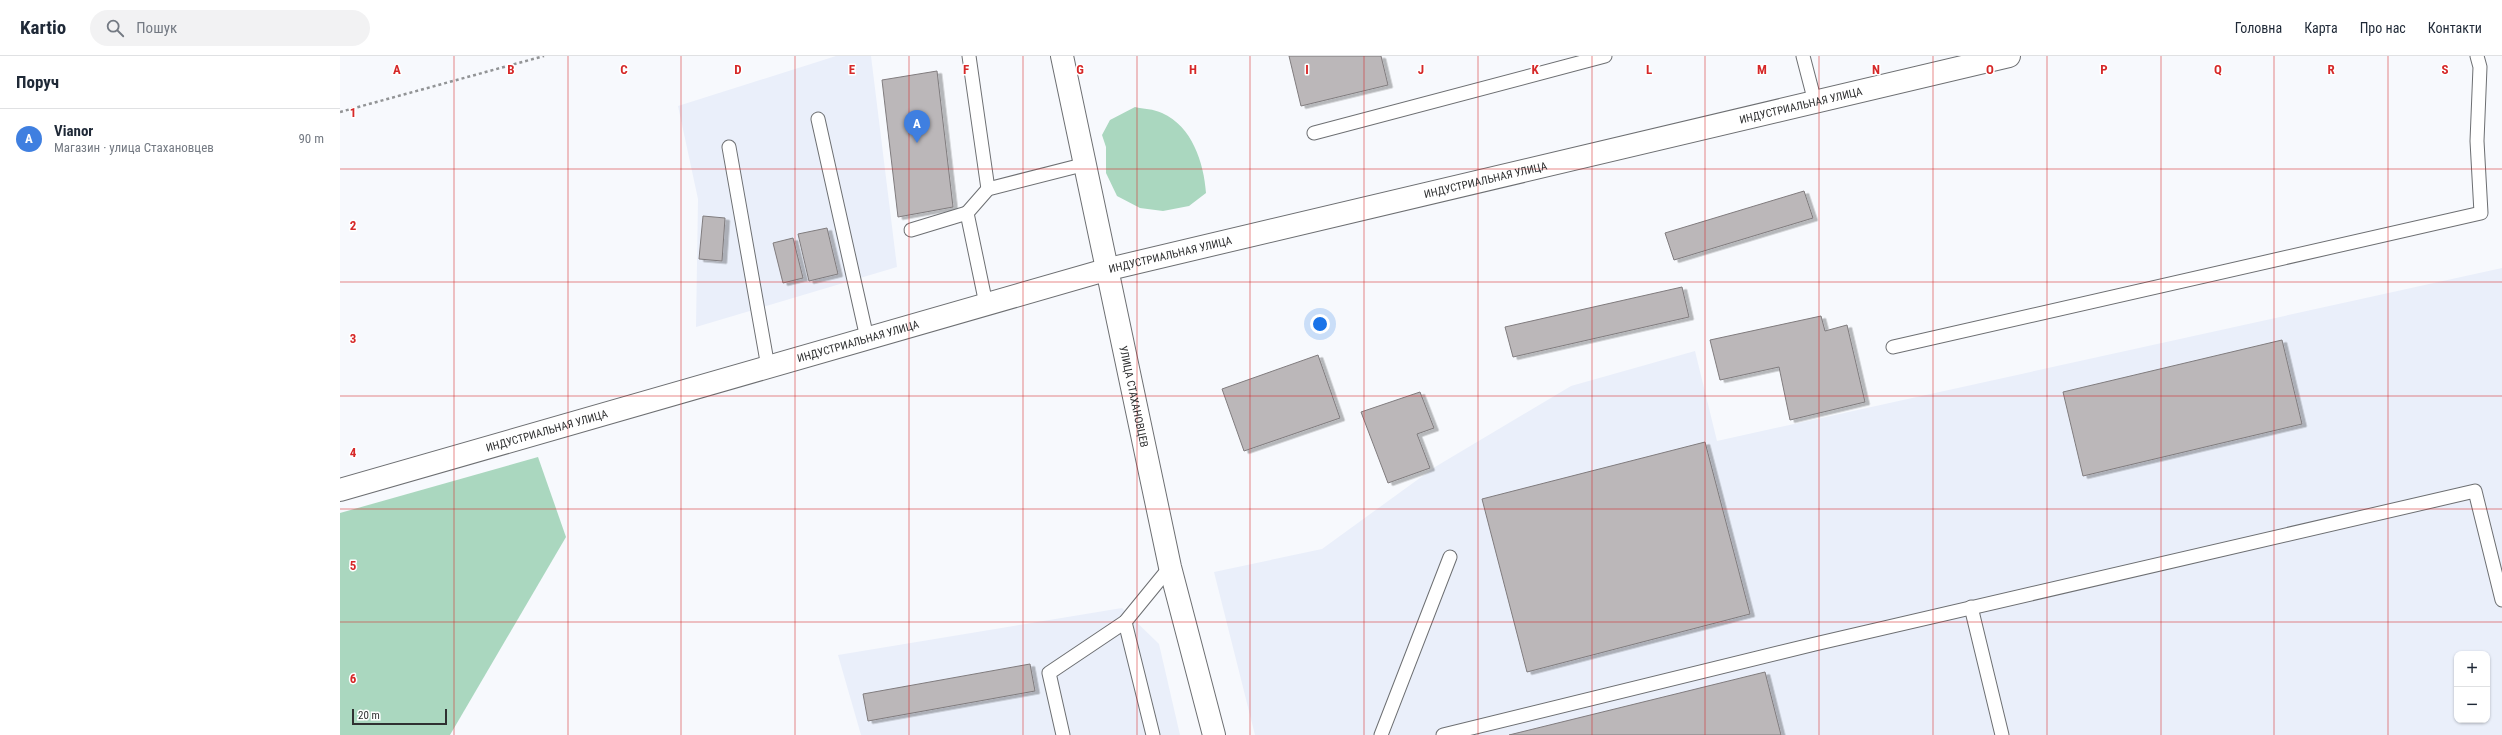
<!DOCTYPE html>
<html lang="uk">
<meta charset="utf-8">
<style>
:root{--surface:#fff;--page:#f2f2f3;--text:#1f2937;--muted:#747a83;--line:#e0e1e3;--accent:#7c3aed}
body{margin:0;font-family:"Roboto Condensed",sans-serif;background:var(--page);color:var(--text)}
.controls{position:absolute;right:12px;bottom:12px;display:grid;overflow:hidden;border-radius:8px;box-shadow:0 1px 3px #0004}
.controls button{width:36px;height:36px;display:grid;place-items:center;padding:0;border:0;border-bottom:1px solid var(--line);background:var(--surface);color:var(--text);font:20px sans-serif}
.scale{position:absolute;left:12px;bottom:10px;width:95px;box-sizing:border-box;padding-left:4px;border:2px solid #2f3031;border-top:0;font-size:11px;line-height:14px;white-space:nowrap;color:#2f3031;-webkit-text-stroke:3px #fff;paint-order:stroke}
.you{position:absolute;left:980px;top:268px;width:14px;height:14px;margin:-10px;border:3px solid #fff;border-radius:50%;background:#1a73e8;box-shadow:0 0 0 6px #1a73e833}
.badge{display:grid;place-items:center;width:26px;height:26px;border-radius:50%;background:var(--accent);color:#fff;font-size:13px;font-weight:700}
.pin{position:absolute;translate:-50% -33px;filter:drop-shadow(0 1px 2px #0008)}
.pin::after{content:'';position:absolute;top:21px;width:14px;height:12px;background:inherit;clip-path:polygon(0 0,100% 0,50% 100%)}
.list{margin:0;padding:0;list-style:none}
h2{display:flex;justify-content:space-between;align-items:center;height:52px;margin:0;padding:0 16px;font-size:17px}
h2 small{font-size:13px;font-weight:400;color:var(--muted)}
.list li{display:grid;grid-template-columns:26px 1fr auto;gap:12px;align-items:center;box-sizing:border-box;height:60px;padding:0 16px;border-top:1px solid var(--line)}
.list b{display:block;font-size:15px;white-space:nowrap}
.list p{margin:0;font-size:13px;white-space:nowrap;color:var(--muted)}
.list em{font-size:13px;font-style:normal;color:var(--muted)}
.icon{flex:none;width:22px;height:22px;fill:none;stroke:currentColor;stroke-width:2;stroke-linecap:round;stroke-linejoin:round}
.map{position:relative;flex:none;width:2162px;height:679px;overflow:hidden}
header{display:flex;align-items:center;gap:24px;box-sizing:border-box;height:56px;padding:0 20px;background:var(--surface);border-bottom:1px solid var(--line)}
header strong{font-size:19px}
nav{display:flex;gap:22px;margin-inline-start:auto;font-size:14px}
.search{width:280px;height:36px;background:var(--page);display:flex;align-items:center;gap:10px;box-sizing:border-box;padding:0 14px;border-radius:22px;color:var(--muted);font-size:15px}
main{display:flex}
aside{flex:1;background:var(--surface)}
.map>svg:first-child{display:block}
</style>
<header>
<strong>Kartio</strong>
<div class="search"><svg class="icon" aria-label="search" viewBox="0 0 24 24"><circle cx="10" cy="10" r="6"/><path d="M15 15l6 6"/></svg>Пошук</div>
<nav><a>Головна</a><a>Карта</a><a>Про нас</a><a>Контакти</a></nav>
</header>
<main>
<aside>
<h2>Поруч<small></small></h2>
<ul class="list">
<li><span class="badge" style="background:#3f7fe0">A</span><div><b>Vianor</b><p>Магазин · улица Стахановцев</p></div><em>90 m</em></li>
</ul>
</aside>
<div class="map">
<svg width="2162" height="679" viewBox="0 0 2162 679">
<defs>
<filter id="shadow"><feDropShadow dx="4.5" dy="2.5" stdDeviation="0" flood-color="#0004"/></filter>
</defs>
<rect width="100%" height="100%" fill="#f7f9fd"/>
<g fill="#eaeffa" fill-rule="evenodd">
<polygon points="496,0 531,0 557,211 356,271 358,143 338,50"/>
<path d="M 2162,212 L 2162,679 L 915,679 L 874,516 L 982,493 L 1095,411 L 1231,330 L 1355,295 L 1377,385 ZM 2117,598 L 2147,598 L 2147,664 L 2117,664 Z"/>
<polygon points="782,552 819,588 840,679 521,679 498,599"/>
</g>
<g fill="#aad7bf">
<path d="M 795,51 C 803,53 814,53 822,57 C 852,70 864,107 866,137 L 849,150 L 823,155 L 800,152 L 777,140 L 766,117 L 766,91 L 762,79 L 770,64 Z"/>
<polygon points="198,401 226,481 110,679 0,679 0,457"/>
</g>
<g fill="#bbb7b9" stroke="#807c7e" filter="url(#shadow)">
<polygon points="949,0 1041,0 1048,29 961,50"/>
<polygon points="597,15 613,151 558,161 542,24"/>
<polygon points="1464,135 1473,162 1334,204 1325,177"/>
<polygon points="363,160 385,162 382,205 359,203"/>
<polygon points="487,172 498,218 469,225 458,178"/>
<polygon points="453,182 463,222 443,227 433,187"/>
<polygon points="1342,231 1349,261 1173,301 1165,271"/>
<polygon points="1481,260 1485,275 1507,269 1525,346 1450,364 1439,311 1380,324 1370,284"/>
<polygon points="1942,284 1962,368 1743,420 1723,336"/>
<polygon points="978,299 1000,362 904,395 882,333"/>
<polygon points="1080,336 1094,372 1077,378 1090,412 1048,427 1021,356"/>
<polygon points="1365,386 1410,558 1187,616 1142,443"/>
<polygon points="690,608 695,635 528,665 523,638"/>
<polygon points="1425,616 1441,679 1169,679"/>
</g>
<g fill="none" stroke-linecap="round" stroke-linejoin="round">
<g stroke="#6d6f72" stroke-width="15">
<g id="lane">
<polyline points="629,0 648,133"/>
<polyline points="1463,0 1475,46"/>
<polyline points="478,63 527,282"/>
<polyline points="974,77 1265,0"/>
<polyline points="389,91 428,311"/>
<polyline points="571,174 627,157"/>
<polyline points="646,248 627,157 648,133 746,108"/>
<polyline points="1553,291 2141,157 2137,85 2140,11 2137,0"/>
<polyline points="1631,551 1662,679"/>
<polyline points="785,566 813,679"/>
<polyline points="723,679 709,617 785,566 830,511"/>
<polyline points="1041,679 1110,501"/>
<polyline points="1103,679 1475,588 2135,435 2162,544"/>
</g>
</g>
<g stroke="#6d6f72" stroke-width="24">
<g id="street">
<path id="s1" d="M 722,0 L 830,511 L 874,679"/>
</g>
</g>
<g stroke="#6d6f72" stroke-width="24">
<g id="secondary">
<path id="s2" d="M 0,434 L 769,213 L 1669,0"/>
</g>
</g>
<polyline stroke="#929496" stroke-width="2.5" stroke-dasharray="3 3" stroke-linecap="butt" points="0,56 204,0"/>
<use href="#lane" stroke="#fff" stroke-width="13"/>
<use href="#street" stroke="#fff" stroke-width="22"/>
<use href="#secondary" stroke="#fff" stroke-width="22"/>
</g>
<path fill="none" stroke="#d62828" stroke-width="1" stroke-opacity="0.55" d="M 114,0 L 114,679M 228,0 L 228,679M 341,0 L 341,679M 455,0 L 455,679M 569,0 L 569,679M 683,0 L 683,679M 797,0 L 797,679M 910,0 L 910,679M 1024,0 L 1024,679M 1138,0 L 1138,679M 1252,0 L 1252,679M 1365,0 L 1365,679M 1479,0 L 1479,679M 1593,0 L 1593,679M 1707,0 L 1707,679M 1821,0 L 1821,679M 1934,0 L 1934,679M 2048,0 L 2048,679M 0,113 L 2162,113M 0,226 L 2162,226M 0,340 L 2162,340M 0,453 L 2162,453M 0,566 L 2162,566"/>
<g text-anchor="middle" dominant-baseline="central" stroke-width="3" stroke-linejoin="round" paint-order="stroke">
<g font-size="11" fill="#2f3031" stroke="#fff">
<text stroke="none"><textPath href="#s2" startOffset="1511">ИНДУСТРИАЛЬНАЯ УЛИЦА</textPath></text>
<text stroke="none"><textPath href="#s2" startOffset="1187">ИНДУСТРИАЛЬНАЯ УЛИЦА</textPath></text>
<text stroke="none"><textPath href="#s2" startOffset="863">ИНДУСТРИАЛЬНАЯ УЛИЦА</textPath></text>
<text stroke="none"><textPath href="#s2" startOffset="539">ИНДУСТРИАЛЬНАЯ УЛИЦА</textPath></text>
<text stroke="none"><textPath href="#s1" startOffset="348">УЛИЦА СТАХАНОВЦЕВ</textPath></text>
<text stroke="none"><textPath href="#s2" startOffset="215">ИНДУСТРИАЛЬНАЯ УЛИЦА</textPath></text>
</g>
</g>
<g font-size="13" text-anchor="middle" font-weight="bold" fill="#d62828" stroke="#fff" stroke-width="3" stroke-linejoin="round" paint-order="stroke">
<text x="57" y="18">A</text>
<text x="171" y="18">B</text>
<text x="284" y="18">C</text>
<text x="398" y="18">D</text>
<text x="512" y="18">E</text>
<text x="626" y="18">F</text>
<text x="740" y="18">G</text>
<text x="853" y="18">H</text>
<text x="967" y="18">I</text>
<text x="1081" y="18">J</text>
<text x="1195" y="18">K</text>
<text x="1309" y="18">L</text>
<text x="1422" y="18">M</text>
<text x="1536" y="18">N</text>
<text x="1650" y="18">O</text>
<text x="1764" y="18">P</text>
<text x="1878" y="18">Q</text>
<text x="1991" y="18">R</text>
<text x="2105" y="18">S</text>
<text x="13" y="61">1</text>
<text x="13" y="174">2</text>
<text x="13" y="287">3</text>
<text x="13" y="401">4</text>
<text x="13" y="514">5</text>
<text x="13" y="627">6</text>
</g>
</svg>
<div class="controls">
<button>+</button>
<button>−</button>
</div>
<div class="scale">20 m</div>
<div class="you"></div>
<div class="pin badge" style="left:577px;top:87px;background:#3f7fe0">A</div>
</div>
</main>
